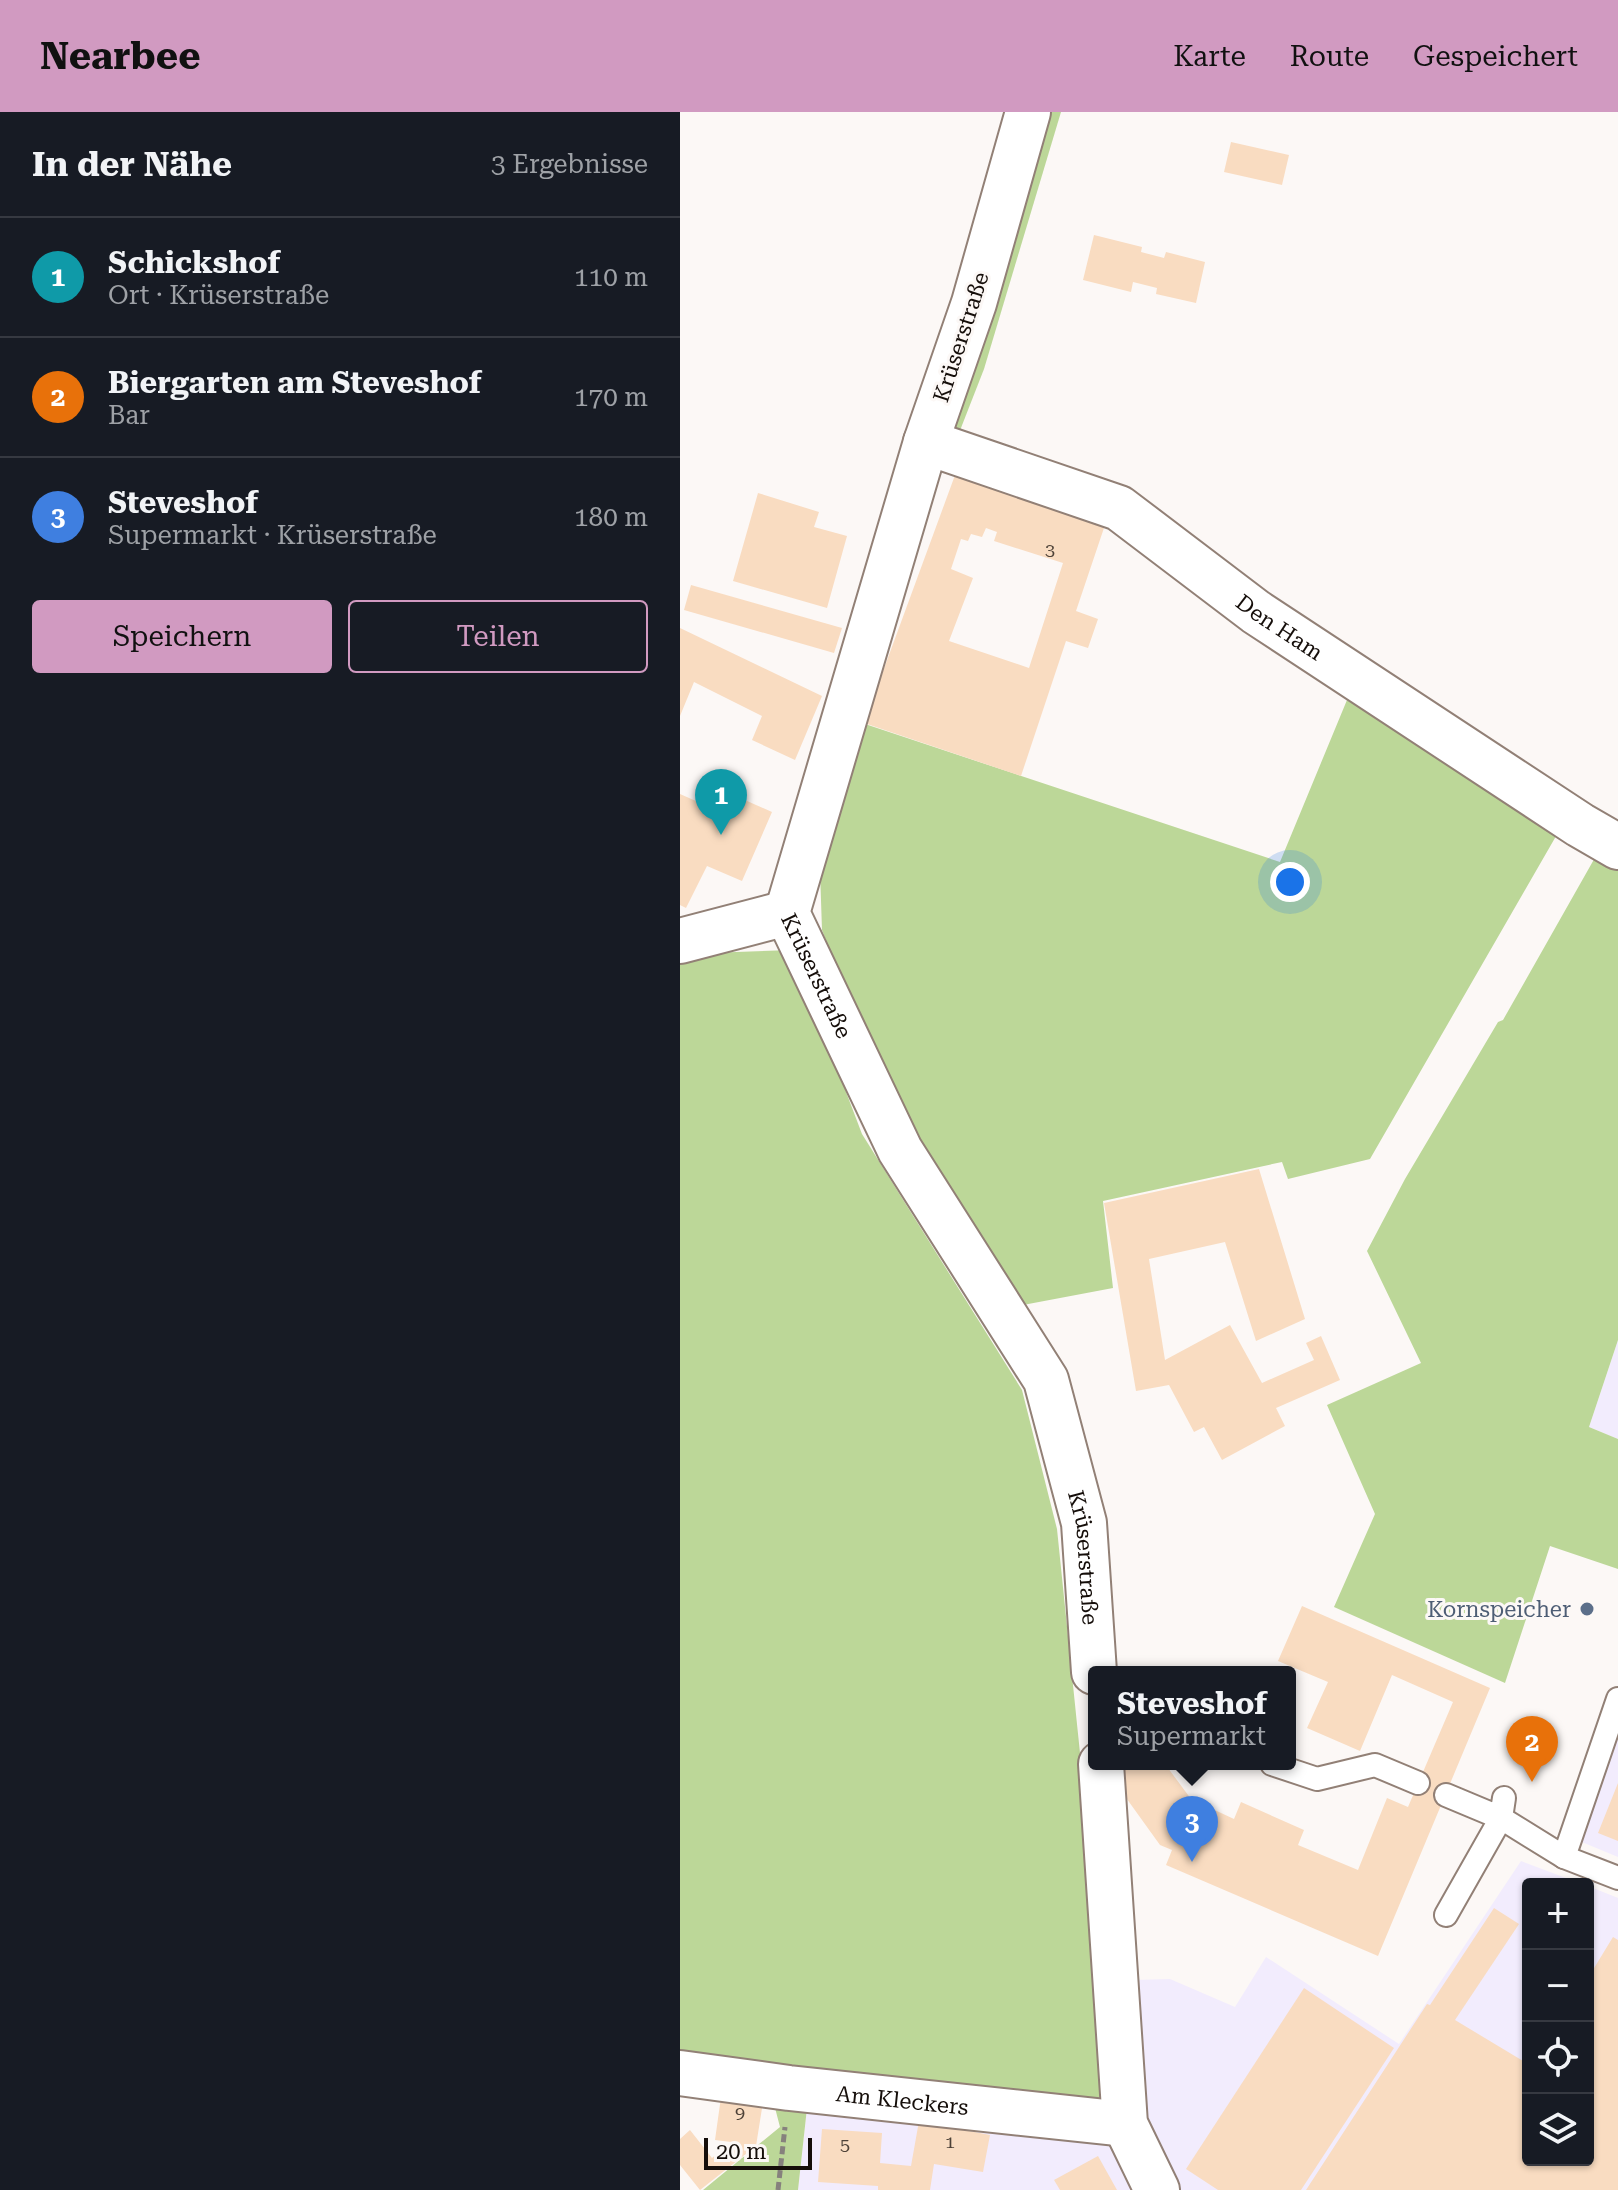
<!DOCTYPE html>
<html lang="de">
<meta charset="utf-8">
<style>
:root{--surface:#171b24;--page:#20242c;--text:#f1f3f6;--muted:#9ea1a6;--line:#363941;--accent:#d19ac1}
body{margin:0;font-family:"Roboto Serif",serif;background:var(--page);color:var(--text)}
.controls{position:absolute;right:24px;bottom:24px;display:grid;overflow:hidden;border-radius:8px;box-shadow:0 2px 6px #0004}
.controls button{width:72px;height:72px;display:grid;place-items:center;padding:0;border:0;border-bottom:2px solid var(--line);background:var(--surface);color:var(--text);font:40px sans-serif}
.scale{position:absolute;left:24px;bottom:20px;width:108px;box-sizing:border-box;padding-left:8px;border:4px solid #150e0a;border-top:0;font-size:22px;line-height:28px;white-space:nowrap;color:#150e0a;-webkit-text-stroke:6px #fcf8f6;paint-order:stroke}
.you{position:absolute;left:610px;top:770px;width:28px;height:28px;margin:-20px;border:6px solid #fff;border-radius:50%;background:#1a73e8;box-shadow:0 0 0 12px #1a73e833}
.badge{display:grid;place-items:center;width:52px;height:52px;border-radius:50%;background:var(--accent);color:#fff;font-size:26px;font-weight:700}
.pin{position:absolute;translate:-50% -66px;filter:drop-shadow(0 2px 4px #0008)}
.pin::after{content:'';position:absolute;top:42px;width:28px;height:24px;background:inherit;clip-path:polygon(0 0,100% 0,50% 100%)}
.popup{position:absolute;left:408px;top:1554px;width:208px;height:104px;box-sizing:border-box;display:grid;place-content:center;border-radius:8px;background:var(--surface);filter:drop-shadow(0 2px 6px #0005);font-size:26px;white-space:nowrap;color:var(--muted)}
.popup b{font-size:30px;color:var(--text)}
.popup::after{content:'';position:absolute;left:50%;top:100%;margin-left:-16px;border:16px solid transparent;border-top-color:var(--surface)}
.list{margin:0;padding:0;list-style:none}
h2{display:flex;justify-content:space-between;align-items:center;height:104px;margin:0;padding:0 32px;font-size:34px}
h2 small{font-size:26px;font-weight:400;color:var(--muted)}
.list li{display:grid;grid-template-columns:52px 1fr auto;gap:24px;align-items:center;box-sizing:border-box;height:120px;padding:0 32px;border-top:2px solid var(--line)}
.list b{display:block;font-size:30px;white-space:nowrap}
.list p{margin:0;font-size:26px;white-space:nowrap;color:var(--muted)}
.list em{font-size:26px;font-style:normal;color:var(--muted)}
.actions{display:flex;gap:16px;padding:24px 32px}
.actions a{flex:1;padding:18px 0;border:2px solid var(--accent);border-radius:8px;text-align:center;font-size:28px;color:var(--accent)}
.actions .main{background:var(--accent);color:#111}
.icon{flex:none;width:44px;height:44px;fill:none;stroke:currentColor;stroke-width:2;stroke-linecap:round;stroke-linejoin:round}
.map{position:relative;flex:none;width:938px;height:2078px;overflow:hidden}
header{display:flex;align-items:center;gap:48px;box-sizing:border-box;height:112px;padding:0 40px;background:var(--accent);color:#111}
header strong{font-size:38px}
nav{display:flex;gap:44px;margin-inline-start:auto;font-size:28px}
main{display:flex}
aside{flex:1;background:var(--surface)}
.map>svg:first-child{display:block}
</style>
<header>
<strong>Nearbee</strong>
<nav><a>Karte</a><a>Route</a><a>Gespeichert</a></nav>
</header>
<main>
<aside>
<h2>In der Nähe<small>3 Ergebnisse</small></h2>
<ul class="list">
<li><span class="badge" style="background:#0f9aa8">1</span><div><b>Schickshof</b><p>Ort · Krüserstraße</p></div><em>110 m</em></li>
<li><span class="badge" style="background:#e8710a">2</span><div><b>Biergarten am Steveshof</b><p>Bar</p></div><em>170 m</em></li>
<li><span class="badge" style="background:#3f7fe0">3</span><div><b>Steveshof</b><p>Supermarkt · Krüserstraße</p></div><em>180 m</em></li>
</ul>
<div class="actions"><a class="main">Speichern</a><a>Teilen</a></div>
</aside>
<div class="map">
<svg width="938" height="2078" viewBox="0 0 938 2078">
<rect width="100%" height="100%" fill="#fcf8f6"/>
<g fill="#f2ecfd">
<polygon points="938,1228 938,1327 909,1315"/>
<polygon points="938,1618 938,1745 897,1728"/>
<polygon points="841,1749 902,1772 848,1772 848,2048 908,2048 908,1774 938,1786 938,2078 118,2078 127,1996 453,1868 490,1867 555,1895 586,1845 719,1932"/>
</g>
<g fill="#bcd798">
<polygon points="358,0 381,0 304,257 279,321 264,315"/>
<polygon points="667,588 883,712 690,1047 608,1067 602,1050 423,1089 433,1176 343,1193 207,985 142,818 139,729 173,608 600,750"/>
<polygon points="921,735 938,744 938,1228 909,1315 938,1327 938,1457 870,1434 825,1571 654,1495 695,1402 647,1293 741,1251 687,1139 725,1067 818,910 823,908"/>
<polygon points="112,838 182,1022 342,1278 377,1417 401,1651 426,2004 0,1943 0,849 28,841"/>
<polygon points="94,1992 127,1996 118,2078 23,2078 100,2015"/>
</g>
<g fill="#f9dcc1" fill-rule="evenodd">
<polygon points="551,30 609,43 602,73 544,60"/>
<polygon points="414,123 462,135 461,140 484,146 486,140 525,150 516,191 476,182 477,176 453,170 451,180 403,168"/>
<path d="M 278,355 L 427,407 L 396,499 L 418,507 L 408,536 L 386,529 L 341,664 L 184,611 ZM 306,416 L 317,420 L 314,429 L 383,451 L 349,556 L 269,529 L 293,466 L 271,457 L 281,427 L 288,429 L 291,422 L 302,425 Z"/>
<polygon points="78,381 139,400 134,415 167,424 147,496 53,469"/>
<polygon points="11,473 162,516 154,541 4,498"/>
<polygon points="0,516 142,584 115,648 72,628 82,604 14,570 0,604"/>
<polygon points="0,682 50,704 58,685 92,700 62,769 27,754 6,796 0,793"/>
<polygon points="579,1057 625,1207 576,1229 545,1130 469,1147 485,1248 550,1213 582,1271 634,1248 626,1231 641,1224 660,1268 596,1296 605,1314 542,1348 524,1315 514,1320 489,1273 456,1279 424,1091"/>
<polygon points="622,1494 810,1576 698,1844 486,1753 492,1738 480,1733 439,1676 437,1652 485,1652 511,1687 554,1707 561,1690 624,1718 618,1733 678,1758 707,1686 728,1695 773,1590 712,1563 680,1639 627,1616 648,1570 598,1549"/>
<polygon points="938,1671 938,1729 918,1721"/>
<polygon points="814,1796 839,1812 775,1908 848,1952 848,2048 908,2048 908,1866 933,1825 938,1828 938,2078 626,2078 747,1892 750,1893"/>
<polygon points="624,1876 714,1936 621,2078 538,2078 506,2057"/>
<polygon points="41,1985 83,1990 76,2034 20,2078 0,2053 0,2027 10,2018 32,2046 51,2030 35,2028"/>
<polygon points="239,2009 310,2023 303,2060 254,2052 250,2078 198,2078 198,2074 138,2070 142,2017 202,2021 200,2051 231,2054"/>
<polygon points="418,2044 437,2078 380,2078 374,2068"/>
</g>
<g fill="none" stroke-linecap="round" stroke-linejoin="round">
<g stroke="#928076" stroke-width="26">
<g id="lane">
<polyline points="592,1652 637,1667 695,1653 738,1671"/>
<polyline points="766,1683 821,1706 824,1686"/>
<polyline points="884,1745 938,1587"/>
<polyline points="766,1803 821,1706 884,1745 938,1766"/>
</g>
</g>
<g stroke="#928076" stroke-width="48">
<g id="street">
<path id="s1" d="M 348,0 L 294,191 L 246,330 L 107,801 L 220,1038 L 366,1268 L 404,1411 L 414,1560"/>
<path id="s2" d="M 246,330 L 439,396 L 576,500 L 900,713 L 938,735"/>
<polyline points="0,829 107,801"/>
<polyline points="421,1652 445,2012 477,2078"/>
<path id="s3" d="M 0,1961 L 109,1976 L 445,2012"/>
</g>
</g>
<polyline stroke="#86817d" stroke-width="5" stroke-dasharray="8 4" stroke-linecap="butt" points="98,2078 105,2015"/>
<use href="#lane" stroke="#fff" stroke-width="22"/>
<use href="#street" stroke="#fff" stroke-width="44"/>
</g>
<circle fill="#5c6f8a" stroke="#fcf8f6" stroke-width="3" cx="907" cy="1497" r="8"/>
<g text-anchor="middle" dominant-baseline="central" stroke-width="6" stroke-linejoin="round" paint-order="stroke">
<g font-size="18" fill="#4e4238">
<text x="370" y="437">3</text>
<text x="60" y="2000">9</text>
<text x="270" y="2029">1</text>
<text x="165" y="2032">5</text>
</g>
<g font-size="22" fill="#150e0a" stroke="#fcf8f6">
<text transform="translate(281 225) rotate(-72)">Krüserstraße</text>
<text stroke="none"><textPath href="#s2" startOffset="404">Den Ham</textPath></text>
<text stroke="none"><textPath href="#s1" startOffset="906">Krüserstraße</textPath></text>
<text stroke="none"><textPath href="#s1" startOffset="1554">Krüserstraße</textPath></text>
<text stroke="none"><textPath href="#s3" startOffset="224">Am Kleckers</textPath></text>
</g>
<g font-size="22" fill="#4e5e75" stroke="#fcf8f6" text-anchor="end">
<text x="891" y="1497">Kornspeicher</text>
</g>
</g>
</svg>
<div class="controls">
<button>+</button>
<button>−</button>
<button><svg class="icon" aria-label="locate" viewBox="0 0 24 24"><circle cx="12" cy="12" r="6"/><path d="M12 2v4M12 18v4M2 12h4M18 12h4"/></svg></button>
<button><svg class="icon" aria-label="layers" viewBox="0 0 24 24"><path d="M12 4l9 5-9 5-9-5zM3 14l9 5 9-5"/></svg></button>
</div>
<div class="scale">20 m</div>
<div class="you"></div>
<div class="pin badge" style="left:41px;top:723px;background:#0f9aa8">1</div>
<div class="pin badge" style="left:852px;top:1670px;background:#e8710a">2</div>
<div class="pin badge" style="left:512px;top:1750px;background:#3f7fe0">3</div>
<div class="popup"><b>Steveshof</b>Supermarkt</div>
</div>
</main>
